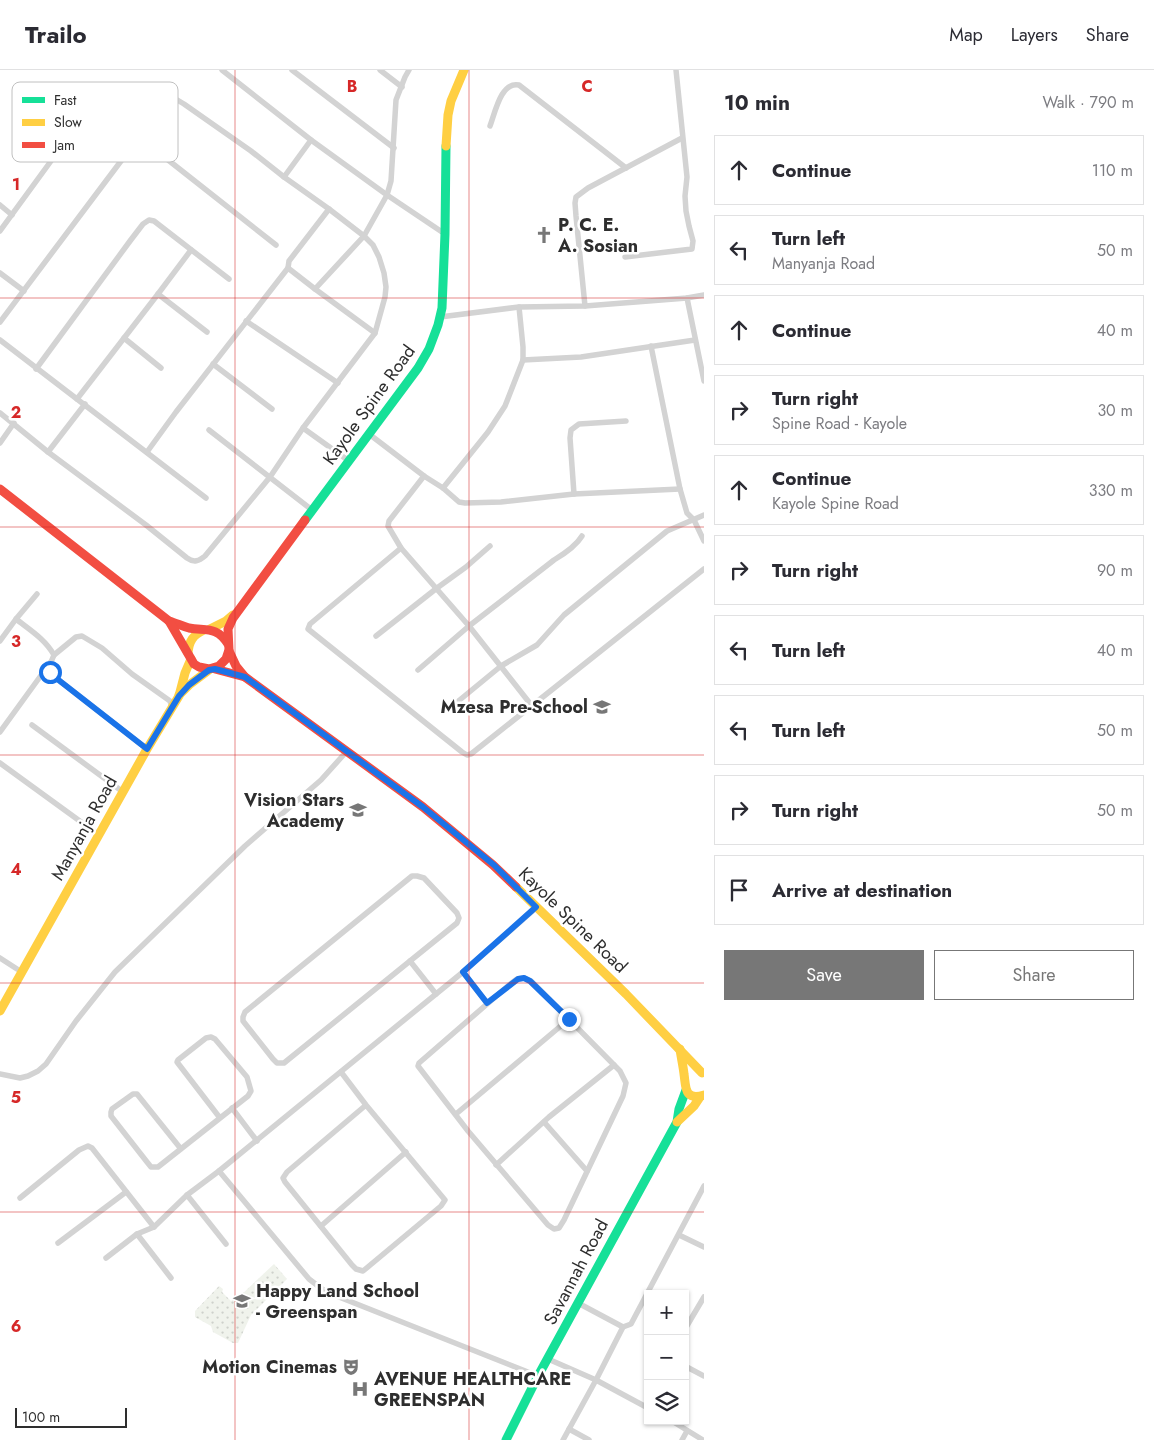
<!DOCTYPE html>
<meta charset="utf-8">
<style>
:root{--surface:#fff;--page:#f7f7f7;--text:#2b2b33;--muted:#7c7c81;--line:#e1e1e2;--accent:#777}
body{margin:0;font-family:Jost,sans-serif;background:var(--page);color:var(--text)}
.controls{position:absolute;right:15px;bottom:15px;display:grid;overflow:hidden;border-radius:0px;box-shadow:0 1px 4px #0004}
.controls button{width:45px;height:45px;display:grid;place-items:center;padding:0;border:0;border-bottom:1px solid var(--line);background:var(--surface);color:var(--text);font:25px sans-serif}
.scale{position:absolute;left:15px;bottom:12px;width:112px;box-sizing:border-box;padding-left:5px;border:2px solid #2e2e2e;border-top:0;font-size:14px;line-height:18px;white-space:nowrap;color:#2e2e2e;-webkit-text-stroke:4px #fff;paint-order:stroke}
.stop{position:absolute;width:15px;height:15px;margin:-11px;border:4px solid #1a73e8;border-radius:50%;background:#fff}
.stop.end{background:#1a73e8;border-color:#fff;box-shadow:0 1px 5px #0008}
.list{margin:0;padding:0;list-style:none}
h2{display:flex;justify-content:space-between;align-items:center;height:65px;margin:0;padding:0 20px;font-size:21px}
h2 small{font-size:16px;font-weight:400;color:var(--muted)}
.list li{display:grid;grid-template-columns:32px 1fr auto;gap:15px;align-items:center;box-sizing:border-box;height:70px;margin:0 10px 10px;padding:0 10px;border:1px solid var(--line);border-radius:0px}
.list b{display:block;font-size:19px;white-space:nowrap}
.list p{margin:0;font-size:16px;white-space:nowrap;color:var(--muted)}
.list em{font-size:16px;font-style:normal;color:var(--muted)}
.actions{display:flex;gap:10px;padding:15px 20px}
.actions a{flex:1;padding:11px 0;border:1px solid var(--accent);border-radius:0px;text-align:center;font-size:18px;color:var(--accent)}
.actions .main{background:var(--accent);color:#fff}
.icon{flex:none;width:28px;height:28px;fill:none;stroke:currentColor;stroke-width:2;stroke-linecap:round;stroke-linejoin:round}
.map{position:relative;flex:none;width:704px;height:1370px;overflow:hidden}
header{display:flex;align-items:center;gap:30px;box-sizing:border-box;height:70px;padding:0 25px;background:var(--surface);border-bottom:1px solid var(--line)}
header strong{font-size:24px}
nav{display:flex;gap:28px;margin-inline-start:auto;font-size:18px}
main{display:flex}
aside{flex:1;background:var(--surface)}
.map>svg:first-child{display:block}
</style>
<header>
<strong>Trailo</strong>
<nav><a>Map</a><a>Layers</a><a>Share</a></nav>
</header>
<main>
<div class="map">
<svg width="704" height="1370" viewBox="0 0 704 1370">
<defs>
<pattern id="green-dots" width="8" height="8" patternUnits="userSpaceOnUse" patternTransform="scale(1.25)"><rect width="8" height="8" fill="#f0f3ec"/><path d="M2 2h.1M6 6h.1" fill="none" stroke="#ced1cb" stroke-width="1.8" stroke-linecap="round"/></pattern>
</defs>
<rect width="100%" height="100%" fill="#fff"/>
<polygon fill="url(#green-dots)" points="274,1194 287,1209 251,1245 238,1273 233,1273 213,1262 211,1256 195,1247 195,1241 219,1216 223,1219 222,1222 231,1231 239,1225 241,1225"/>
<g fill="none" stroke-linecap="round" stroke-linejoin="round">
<g stroke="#d3d3d3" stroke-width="5.5">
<polyline points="222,0 311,70 387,125 364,166 315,219"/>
<polyline points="292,0 394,78"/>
<polyline points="380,0 402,17"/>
<polyline points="409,0 405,7 396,30 391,111 387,125 445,164"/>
<path d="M 490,56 C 495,43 501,11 519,15 L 626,98"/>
<polyline points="284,107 311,70"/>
<polyline points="0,135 12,145"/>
<polyline points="329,139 289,191 288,198 315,219 375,263"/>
<polyline points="0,161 59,80"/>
<polyline points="625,187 692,179 693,171 689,156 686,141 685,126 687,107 676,0"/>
<polyline points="0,203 24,221"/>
<polyline points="158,224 207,262"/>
<polyline points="687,228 704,311"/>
<polyline points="585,236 576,146 575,133 576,127 588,118 682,68"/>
<polyline points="440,247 519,237 585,236 687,228 704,225"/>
<polyline points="246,251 338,313"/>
<polyline points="0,252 124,87 138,70 144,71 276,175"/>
<polyline points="124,268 161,298"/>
<polyline points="0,270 206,428"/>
<polyline points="651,276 680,419 687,443 694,450 704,471"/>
<polyline points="523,290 581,287 695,270"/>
<polyline points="213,294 272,339"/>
<polyline points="36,299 130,171 143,154 149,150 154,151 229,209"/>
<polyline points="77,329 158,224 191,180"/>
<path d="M 0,343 L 48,382 L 146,455 L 187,488 C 194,493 199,491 205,486 L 270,407 L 303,358 L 375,263 L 385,227 L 386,217 L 384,203 L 379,187 L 373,175 L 364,166 L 329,139 L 284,107 L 251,81 L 184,34 L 169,25 L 157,24 L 27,38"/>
<polyline points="303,358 349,391"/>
<polyline points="209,360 312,440"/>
<polyline points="369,364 424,406 443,418 459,432 465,433 501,432 574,424 680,419"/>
<polyline points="0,373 14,353"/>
<polyline points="48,382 85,334"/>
<polyline points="147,382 176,342 288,198"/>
<polyline points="424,406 389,451 388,456 401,478 469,556 532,636"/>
<polyline points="443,418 488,362 505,336 523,290 523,277 519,237"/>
<polyline points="574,424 570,368 571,360 579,354 626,351"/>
<polyline points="401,478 310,554 308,559 462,682 467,685 471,684 704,499"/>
<polyline points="16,549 37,524"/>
<polyline points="376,566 437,518 466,497 490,476"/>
<path d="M 0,571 L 16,549 C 30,560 45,569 54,585 L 51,592 L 50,602 L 56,608 L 147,679"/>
<polyline points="54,585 76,567 82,566 102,578 132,604 170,631 172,638"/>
<path d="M 418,600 L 469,556 L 554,490 C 564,484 576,476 582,466"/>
<polyline points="456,633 501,596 537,575 564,545 667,461 704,445"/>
<polyline points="32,655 123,722"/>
<polyline points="0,662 50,593"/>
<polyline points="0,693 99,765"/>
<polygon points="412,806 417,806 424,808 457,843 459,848 457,853 284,993 277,993 273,989 243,951 243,947 245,942"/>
<polyline points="537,837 463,902 219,1101 309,1209 322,1219 334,1225 538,1306"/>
<polyline points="0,888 17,899"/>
<polyline points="410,891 436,924"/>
<polyline points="463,902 487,933"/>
<polygon points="524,908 531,911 539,919 620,1001 626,1013 623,1026 564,1150 559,1158 554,1159 548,1155 468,1061 418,996 419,993 509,915 517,909"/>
<polyline points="341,1002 366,1035 445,1130 441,1136 363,1201 356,1199 352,1195 285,1112 283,1108 287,1102 366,1035"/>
<polyline points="0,1004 20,1008 28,1006 38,1001 46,994 76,951 115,902 245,776 321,710 347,681"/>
<polyline points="232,1038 257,1071"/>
<polyline points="456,1044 569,949"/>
<polyline points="544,1052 587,1101"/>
<polyline points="181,1079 137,1024 133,1024 112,1039 111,1042 111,1046 147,1092 151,1097 158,1097 248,1026 251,1021 247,1007 215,969 211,967 206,968 178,990 177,992 220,1048"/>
<polyline points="496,1095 549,1047 614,995"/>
<polyline points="187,1125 226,1174"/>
<polyline points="20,1128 79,1080 88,1076 92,1078 154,1157"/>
<polyline points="321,1156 406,1082"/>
<polyline points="137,1164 171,1208"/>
<polyline points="679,1165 704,1177"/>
<polyline points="58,1173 126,1122"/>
<polyline points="106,1188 137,1164 154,1157 187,1125 219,1101"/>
<polyline points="578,1233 623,1257"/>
<polyline points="685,1259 704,1227"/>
<polyline points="548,1289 596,1310 648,1338"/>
<polyline points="685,1296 704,1306"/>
<polyline points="672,1351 703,1370"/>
<polyline points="569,1359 589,1370"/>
<polyline points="563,1370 596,1310 623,1257 631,1254 704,1116"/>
<polyline points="682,1370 687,1361"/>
</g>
<g stroke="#16e098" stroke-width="9">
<polyline points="305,450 418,298 429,279 438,255 442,238 445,164 446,76"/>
<polyline points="506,1370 538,1306 677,1052 679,1039 686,1020"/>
</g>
<g stroke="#ffcf43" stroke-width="9">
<polyline points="446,76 448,45 451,31 464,0"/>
<polyline points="210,559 226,551 233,545"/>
<path d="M 188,583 C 189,571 193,565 204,560"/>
<polyline points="179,625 189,615 209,600"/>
<polyline points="516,817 626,924 702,1003"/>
<polyline points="0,941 147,679 179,626 185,603 191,589"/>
<path d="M 680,979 C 681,987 683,995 684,1004 C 686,1017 684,1031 704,1025"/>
<polyline points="677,1052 694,1036 700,1027"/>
</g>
<g stroke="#f24e42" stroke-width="9">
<path d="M 0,419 L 169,551 C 176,553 182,556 189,558 C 206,561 217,556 228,574"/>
<polyline points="169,551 194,594 199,597 209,599 219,596 226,589 229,580 228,559 233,548 305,450"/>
<polyline points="229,581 236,596 245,607 423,737 493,795 516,817"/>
<polyline points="215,599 245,607"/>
</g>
</g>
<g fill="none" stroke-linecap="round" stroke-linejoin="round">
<polyline stroke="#1a73e8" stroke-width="6" points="50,602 56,608 147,679 179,626 189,615 209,600 215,599 245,607 423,737 494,795 536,837 463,902 487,933 518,909 524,908 530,911 569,949"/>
</g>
<path fill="none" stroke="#d62828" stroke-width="1" stroke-opacity="0.55" d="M 235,0 L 235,1370M 469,0 L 469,1370M 0,228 L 704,228M 0,457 L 704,457M 0,685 L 704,685M 0,913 L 704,913M 0,1142 L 704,1142"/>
<defs>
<g id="church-bare" transform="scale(1.35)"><path d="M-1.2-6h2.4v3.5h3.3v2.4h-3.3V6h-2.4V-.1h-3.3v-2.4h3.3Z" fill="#777" stroke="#fff" stroke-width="2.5" paint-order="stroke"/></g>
<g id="school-bare" transform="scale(1.35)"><path d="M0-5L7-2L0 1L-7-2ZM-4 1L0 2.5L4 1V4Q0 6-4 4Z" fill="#777" stroke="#fff" stroke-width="2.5" paint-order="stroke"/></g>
<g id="theatre-bare" transform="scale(1.35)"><path d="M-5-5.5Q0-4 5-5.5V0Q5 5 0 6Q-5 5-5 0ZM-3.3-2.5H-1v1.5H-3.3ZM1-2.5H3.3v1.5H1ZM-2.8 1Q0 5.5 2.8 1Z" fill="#777" stroke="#fff" stroke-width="2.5" paint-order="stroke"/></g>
<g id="hospital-bare" transform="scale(1.35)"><path d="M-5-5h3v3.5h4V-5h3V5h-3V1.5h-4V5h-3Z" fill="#777" stroke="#fff" stroke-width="2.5" paint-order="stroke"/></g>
</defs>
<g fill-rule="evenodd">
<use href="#church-bare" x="544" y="165"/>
<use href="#school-bare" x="602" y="637"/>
<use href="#school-bare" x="358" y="740"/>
<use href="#school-bare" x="242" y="1231"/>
<use href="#theatre-bare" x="351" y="1297"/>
<use href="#hospital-bare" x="360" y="1319"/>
</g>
<g text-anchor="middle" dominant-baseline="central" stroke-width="5" stroke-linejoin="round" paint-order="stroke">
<g font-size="18" font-weight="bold" fill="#2e2e2e" stroke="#fff" text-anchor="start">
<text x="558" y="155">P. C. E.<tspan x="558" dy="21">A. Sosian</tspan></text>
<text x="588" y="637" text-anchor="end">Mzesa Pre-School</text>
<text x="344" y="730" text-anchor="end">Vision Stars<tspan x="344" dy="21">Academy</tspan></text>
<text x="256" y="1221">Happy Land School<tspan x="256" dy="21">- Greenspan</tspan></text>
<text x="337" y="1297" text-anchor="end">Motion Cinemas</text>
<text x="374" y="1309">AVENUE HEALTHCARE<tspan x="374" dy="21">GREENSPAN</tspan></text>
</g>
<g font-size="18" fill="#2e2e2e" stroke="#fff">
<text transform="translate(369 335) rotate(-54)">Kayole Spine Road</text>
<text transform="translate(84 758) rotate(-61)">Manyanja Road</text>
<text transform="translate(573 850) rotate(44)">Kayole Spine Road</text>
<text transform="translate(576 1202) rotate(-62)">Savannah Road</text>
</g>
</g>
<rect x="12" y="12" width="166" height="80" rx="8" fill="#fff" stroke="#c0c0c0" stroke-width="1"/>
<rect x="22" y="27" width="23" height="6" fill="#16e098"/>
<rect x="22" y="49" width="23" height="7" fill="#ffcf43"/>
<rect x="22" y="72" width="23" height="6" fill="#f24e42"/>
<g font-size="14" fill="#2e2e2e">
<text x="54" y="35">Fast</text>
<text x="54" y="57">Slow</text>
<text x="54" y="80">Jam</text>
</g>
<g font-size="16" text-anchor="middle" font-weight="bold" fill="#d62828" stroke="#fff" stroke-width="5" stroke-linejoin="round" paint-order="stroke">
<text x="352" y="22">B</text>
<text x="587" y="22">C</text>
<text x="16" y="120">1</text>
<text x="16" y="348">2</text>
<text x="16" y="577">3</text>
<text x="16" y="805">4</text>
<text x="16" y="1033">5</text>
<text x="16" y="1262">6</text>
</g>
</svg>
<div class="controls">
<button>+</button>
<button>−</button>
<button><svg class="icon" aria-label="layers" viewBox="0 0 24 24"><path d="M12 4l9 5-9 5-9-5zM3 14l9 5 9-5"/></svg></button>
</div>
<div class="scale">100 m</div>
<div class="stop" style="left:50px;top:602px"></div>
<div class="stop end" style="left:569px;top:949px"></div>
</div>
<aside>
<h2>10 min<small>Walk · 790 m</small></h2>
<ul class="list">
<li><svg class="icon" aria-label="ahead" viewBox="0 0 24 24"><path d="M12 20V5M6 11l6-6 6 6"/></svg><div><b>Continue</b></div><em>110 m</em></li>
<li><svg class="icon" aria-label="left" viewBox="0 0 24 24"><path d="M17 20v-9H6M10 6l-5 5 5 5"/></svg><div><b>Turn left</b><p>Manyanja Road</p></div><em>50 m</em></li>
<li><svg class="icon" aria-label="ahead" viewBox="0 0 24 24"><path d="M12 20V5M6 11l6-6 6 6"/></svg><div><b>Continue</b></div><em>40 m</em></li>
<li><svg class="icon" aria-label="right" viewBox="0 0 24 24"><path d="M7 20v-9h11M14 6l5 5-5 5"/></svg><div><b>Turn right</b><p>Spine Road - Kayole</p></div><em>30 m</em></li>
<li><svg class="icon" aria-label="ahead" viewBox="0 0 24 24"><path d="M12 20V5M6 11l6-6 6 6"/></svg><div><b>Continue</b><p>Kayole Spine Road</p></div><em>330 m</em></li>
<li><svg class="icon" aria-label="right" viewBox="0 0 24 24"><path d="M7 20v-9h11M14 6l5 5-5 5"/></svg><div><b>Turn right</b></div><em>90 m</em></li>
<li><svg class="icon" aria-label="left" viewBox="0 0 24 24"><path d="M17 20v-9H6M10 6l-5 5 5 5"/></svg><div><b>Turn left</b></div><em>40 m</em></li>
<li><svg class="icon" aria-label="left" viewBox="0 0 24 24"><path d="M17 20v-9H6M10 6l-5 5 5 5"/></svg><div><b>Turn left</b></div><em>50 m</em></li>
<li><svg class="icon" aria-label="right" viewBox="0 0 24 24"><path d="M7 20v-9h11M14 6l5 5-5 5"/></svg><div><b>Turn right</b></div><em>50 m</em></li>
<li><svg class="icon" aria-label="arrive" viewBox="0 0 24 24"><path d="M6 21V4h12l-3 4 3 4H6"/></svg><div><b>Arrive at destination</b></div></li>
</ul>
<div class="actions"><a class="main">Save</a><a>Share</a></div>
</aside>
</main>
